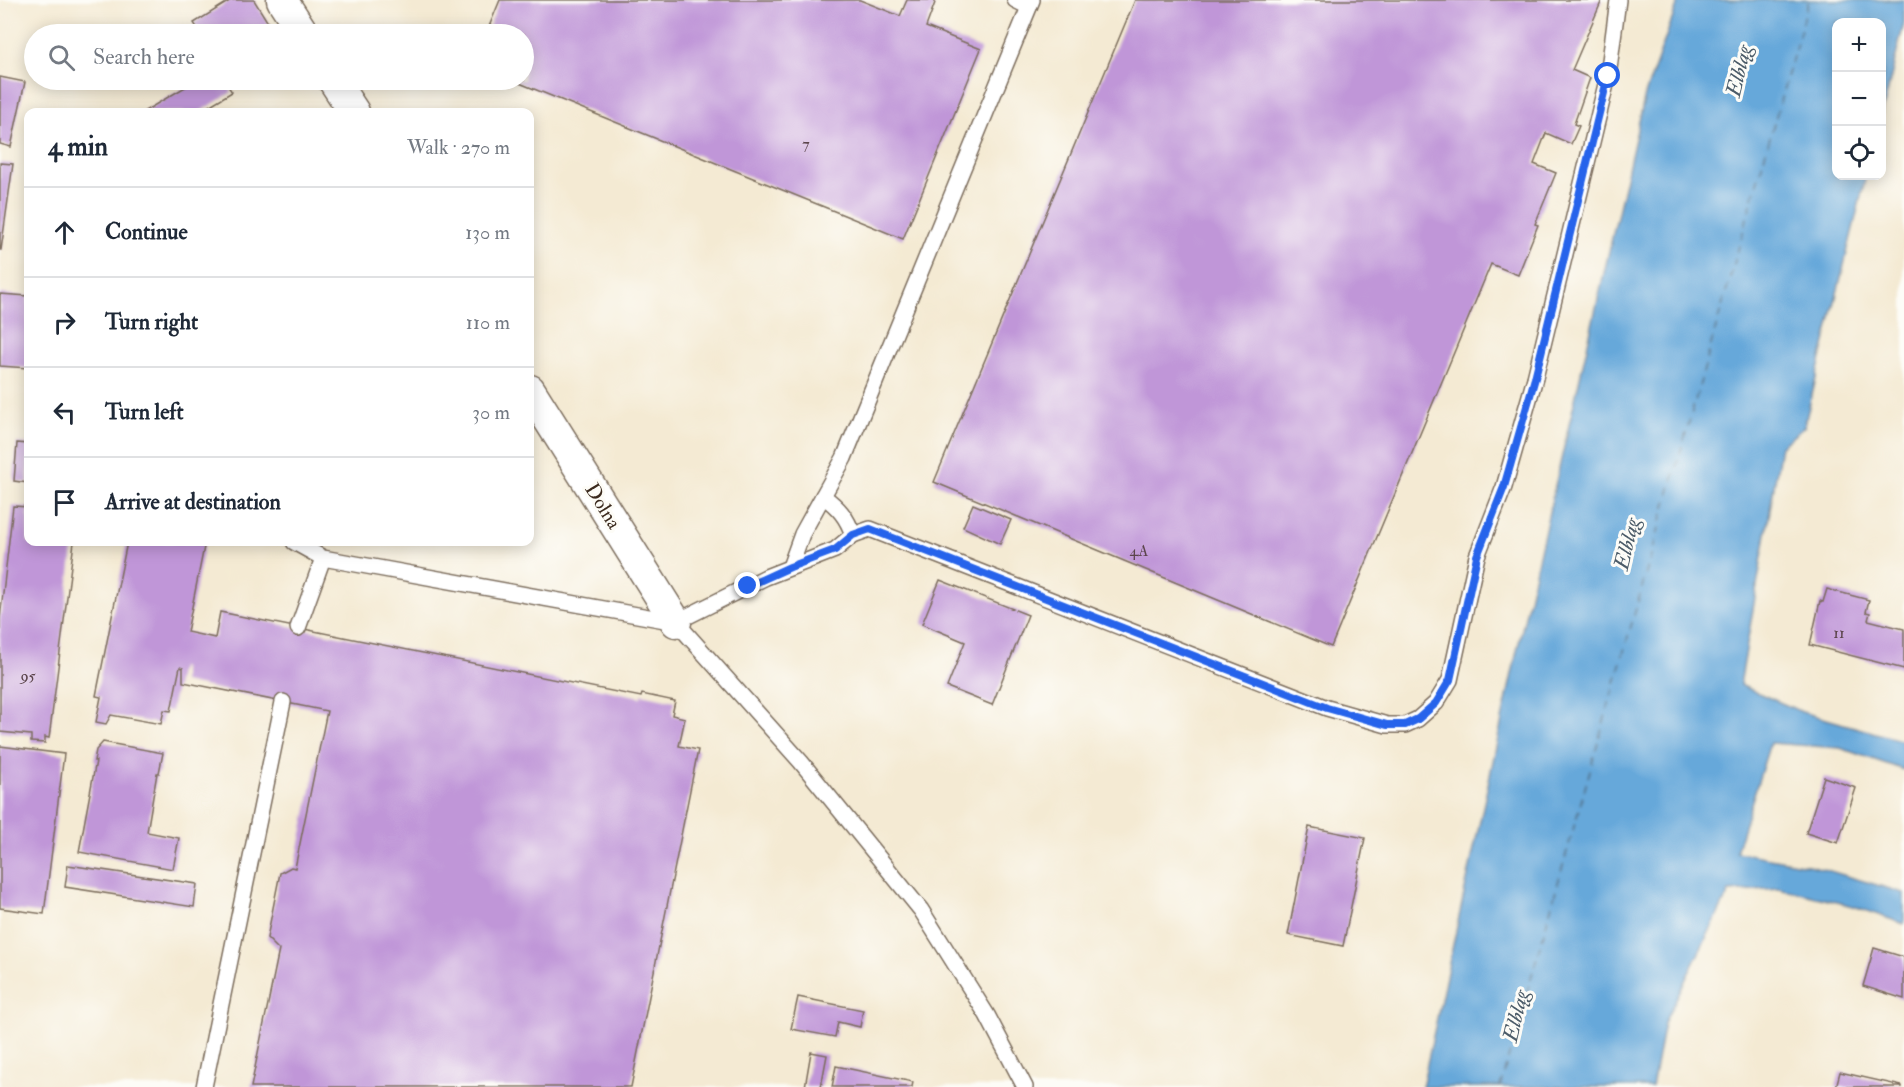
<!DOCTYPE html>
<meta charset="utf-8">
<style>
:root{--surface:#fff;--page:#f6f6f7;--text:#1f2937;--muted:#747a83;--line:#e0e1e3}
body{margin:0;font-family:"IM FELL Double Pica",serif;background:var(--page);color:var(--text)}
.controls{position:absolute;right:18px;top:18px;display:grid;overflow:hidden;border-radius:12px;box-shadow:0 3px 15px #0003}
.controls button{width:54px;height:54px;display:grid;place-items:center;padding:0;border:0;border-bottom:2px solid var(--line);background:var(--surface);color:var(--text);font:30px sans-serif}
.stop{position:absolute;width:18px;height:18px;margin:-14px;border:4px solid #2563eb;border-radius:50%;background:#fff}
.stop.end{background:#2563eb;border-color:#fff;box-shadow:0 2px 6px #0008}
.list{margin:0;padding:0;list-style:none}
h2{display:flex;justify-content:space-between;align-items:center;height:78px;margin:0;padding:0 24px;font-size:26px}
h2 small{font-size:20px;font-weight:400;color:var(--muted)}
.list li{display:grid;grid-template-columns:39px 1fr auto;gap:18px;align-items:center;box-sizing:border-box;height:90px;padding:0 24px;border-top:2px solid var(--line)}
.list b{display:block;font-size:22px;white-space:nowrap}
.list em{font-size:20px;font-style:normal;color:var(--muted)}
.icon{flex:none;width:33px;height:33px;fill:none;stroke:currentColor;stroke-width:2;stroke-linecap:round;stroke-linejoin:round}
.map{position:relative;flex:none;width:1904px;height:1087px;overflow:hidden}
.search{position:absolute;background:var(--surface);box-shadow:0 3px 15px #0003;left:24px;top:24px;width:510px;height:66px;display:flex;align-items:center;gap:15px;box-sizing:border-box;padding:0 21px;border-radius:33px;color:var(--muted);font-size:22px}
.panel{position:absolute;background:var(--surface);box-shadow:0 3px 15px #0003;left:24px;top:108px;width:510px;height:438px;border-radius:12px}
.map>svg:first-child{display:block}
</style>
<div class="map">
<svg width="1904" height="1087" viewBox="0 0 1904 1087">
<rect width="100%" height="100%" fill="#fdfcf7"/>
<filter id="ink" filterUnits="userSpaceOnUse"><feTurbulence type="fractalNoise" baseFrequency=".0167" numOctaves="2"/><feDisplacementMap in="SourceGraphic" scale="12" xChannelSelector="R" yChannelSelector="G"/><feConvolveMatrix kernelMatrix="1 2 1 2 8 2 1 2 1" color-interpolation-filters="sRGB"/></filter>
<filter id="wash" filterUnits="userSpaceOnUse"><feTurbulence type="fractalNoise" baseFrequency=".008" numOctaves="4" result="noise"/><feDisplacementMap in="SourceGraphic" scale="24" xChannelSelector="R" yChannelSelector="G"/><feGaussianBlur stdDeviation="1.35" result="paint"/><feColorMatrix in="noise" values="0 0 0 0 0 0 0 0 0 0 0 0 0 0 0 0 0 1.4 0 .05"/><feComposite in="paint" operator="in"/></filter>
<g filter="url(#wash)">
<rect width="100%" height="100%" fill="#f4ead3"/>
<polygon fill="#66a8da" stroke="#50697c" stroke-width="1.5" points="1679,0 1904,0 1904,23 1882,114 1882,22 1836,22 1836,176 1866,176 1804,427 1781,446 1740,685 1802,712 1904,741 1904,770 1840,748 1770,743 1736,852 1813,866 1904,893 1904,924 1853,906 1779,888 1729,892 1664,1023 1652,1087 1422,1087 1517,651 1645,95"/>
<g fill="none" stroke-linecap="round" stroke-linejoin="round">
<polyline stroke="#4c5c69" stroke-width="1.5" stroke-dasharray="8 6" stroke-linecap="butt" points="1500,1087 1809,0"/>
</g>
<g id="blocks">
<g fill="#c096d8">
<polygon points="231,0 254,0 275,34 201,34 194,23"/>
<polygon points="500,0 860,0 900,16 907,0 936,0 926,27 981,49 903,239 512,80 524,80 524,34 486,34"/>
<polygon points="1135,0 1602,0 1572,70 1590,78 1574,124 1579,126 1571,144 1546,133 1534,164 1556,173 1535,224 1538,225 1518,275 1491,264 1331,647 934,482"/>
<polygon points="0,77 25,82 11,147 0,144"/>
<polygon points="197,80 224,80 232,92 199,112 143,112"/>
<polygon points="0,163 13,164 1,250 0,250"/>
<polygon points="0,294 28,296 28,368 0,366"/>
<polygon points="17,443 28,444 28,483 14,481"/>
<polygon points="973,504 1011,520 1000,544 963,527"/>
<polygon points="13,506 28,507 28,542 74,542 49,738 45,737 45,743 31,742 31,735 0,732 0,619"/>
<polygon points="127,542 205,542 187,632 215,638 220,612 641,697 642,694 675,701 672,715 685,718 679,746 698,750 631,1087 251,1087 279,950 267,938 280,873 291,867 295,868 327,711 183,682 183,668 180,667 171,711 164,710 161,724 111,715 106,724 96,722 101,697 96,696"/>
<polygon points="940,580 1028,615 992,705 947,687 965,642 922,624"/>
<polygon points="1827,589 1869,600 1866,612 1870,613 1868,620 1904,629 1904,669 1810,645 1820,601 1823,602"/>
<polygon points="103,742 163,753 159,773 157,773 147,832 179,838 173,869 79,852 96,761 94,761 96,750"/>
<polygon points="0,746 64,754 44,914 0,908"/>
<polygon points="1824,777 1856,788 1838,843 1806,833"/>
<polygon points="1309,827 1365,838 1343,946 1288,935"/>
<polygon points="68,865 197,884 194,907 65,887"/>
<polygon points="1874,948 1904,957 1904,999 1863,986"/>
<polygon points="798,997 863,1010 860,1027 838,1022 835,1037 791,1029"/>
<polygon points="811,1052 827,1055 821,1087 805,1087"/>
<polygon points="836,1066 913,1082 912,1087 832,1087"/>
<polygon points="1840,1072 1902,1086 1902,1087 1836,1087"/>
</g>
</g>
</g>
<g filter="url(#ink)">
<use href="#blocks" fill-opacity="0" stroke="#7c6d5d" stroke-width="1.5"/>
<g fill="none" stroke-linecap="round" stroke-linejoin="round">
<g stroke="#7c6d5d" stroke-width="18">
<g id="service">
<polyline points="1015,0 1029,7"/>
<path d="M 823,496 C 838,507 847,517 853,535"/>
<polyline points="294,542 323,558 676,622 766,577 835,550 853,535 870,529 1327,708 1387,725 1405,725 1418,719 1436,703 1450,680 1477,556 1504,487 1535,378 1608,76 1618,0"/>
<polyline points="790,567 802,534 844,458 1032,0"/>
<polyline points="676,622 801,762 921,910 987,1015 1025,1087"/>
<polyline points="298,628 323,558"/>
<polyline points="204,1087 283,702"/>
</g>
</g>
<g stroke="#7c6d5d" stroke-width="33">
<g id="minor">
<polyline points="282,0 304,34"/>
<polyline points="333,80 354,112"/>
<polyline points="530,390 676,622"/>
</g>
</g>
<use href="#service" stroke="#fff" stroke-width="15"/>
<use href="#minor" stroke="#fff" stroke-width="30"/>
</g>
</g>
<g fill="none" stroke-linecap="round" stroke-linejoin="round" filter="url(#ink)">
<polyline stroke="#2563eb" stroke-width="8" points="748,586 790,567 835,550 853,535 870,529 1327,708 1387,725 1405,725 1418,719 1436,703 1450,680 1477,556 1504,487 1535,378 1608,76"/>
</g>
<g text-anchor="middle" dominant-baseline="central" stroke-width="6" stroke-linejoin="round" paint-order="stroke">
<g font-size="16" fill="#5c454c">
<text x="806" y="144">7</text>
<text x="1139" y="551">4A</text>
<text x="1839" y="633">11</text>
<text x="28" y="676">95</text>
</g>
<g font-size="20" fill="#3b2a1e" stroke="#fdfcf7">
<text transform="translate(603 506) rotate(58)">Dolna</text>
</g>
<g font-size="21" font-style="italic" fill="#4c5c69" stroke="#fdfcf7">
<text transform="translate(1739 71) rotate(-77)">Elbląg</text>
<text transform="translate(1627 544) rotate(-77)">Elbląg</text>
<text transform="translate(1516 1016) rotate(-77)">Elbląg</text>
</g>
</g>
</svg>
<div class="controls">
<button>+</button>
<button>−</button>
<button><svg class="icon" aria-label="locate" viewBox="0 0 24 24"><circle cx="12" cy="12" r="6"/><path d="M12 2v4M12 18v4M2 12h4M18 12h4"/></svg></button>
</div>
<div class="stop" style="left:1608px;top:76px"></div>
<div class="stop end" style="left:748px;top:586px"></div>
<div class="search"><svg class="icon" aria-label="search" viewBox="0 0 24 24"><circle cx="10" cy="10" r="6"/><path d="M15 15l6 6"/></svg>Search here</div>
<section class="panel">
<h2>4 min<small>Walk · 270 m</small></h2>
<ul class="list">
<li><svg class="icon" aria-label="ahead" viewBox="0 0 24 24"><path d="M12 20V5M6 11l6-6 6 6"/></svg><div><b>Continue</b></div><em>130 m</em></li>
<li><svg class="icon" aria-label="right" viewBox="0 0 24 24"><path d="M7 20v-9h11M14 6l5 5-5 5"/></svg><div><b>Turn right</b></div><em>110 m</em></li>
<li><svg class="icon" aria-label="left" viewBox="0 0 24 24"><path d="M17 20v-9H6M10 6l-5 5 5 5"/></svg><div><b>Turn left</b></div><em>30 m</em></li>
<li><svg class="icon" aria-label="arrive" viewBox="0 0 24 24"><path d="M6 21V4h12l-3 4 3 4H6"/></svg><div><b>Arrive at destination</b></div></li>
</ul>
</section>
</div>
